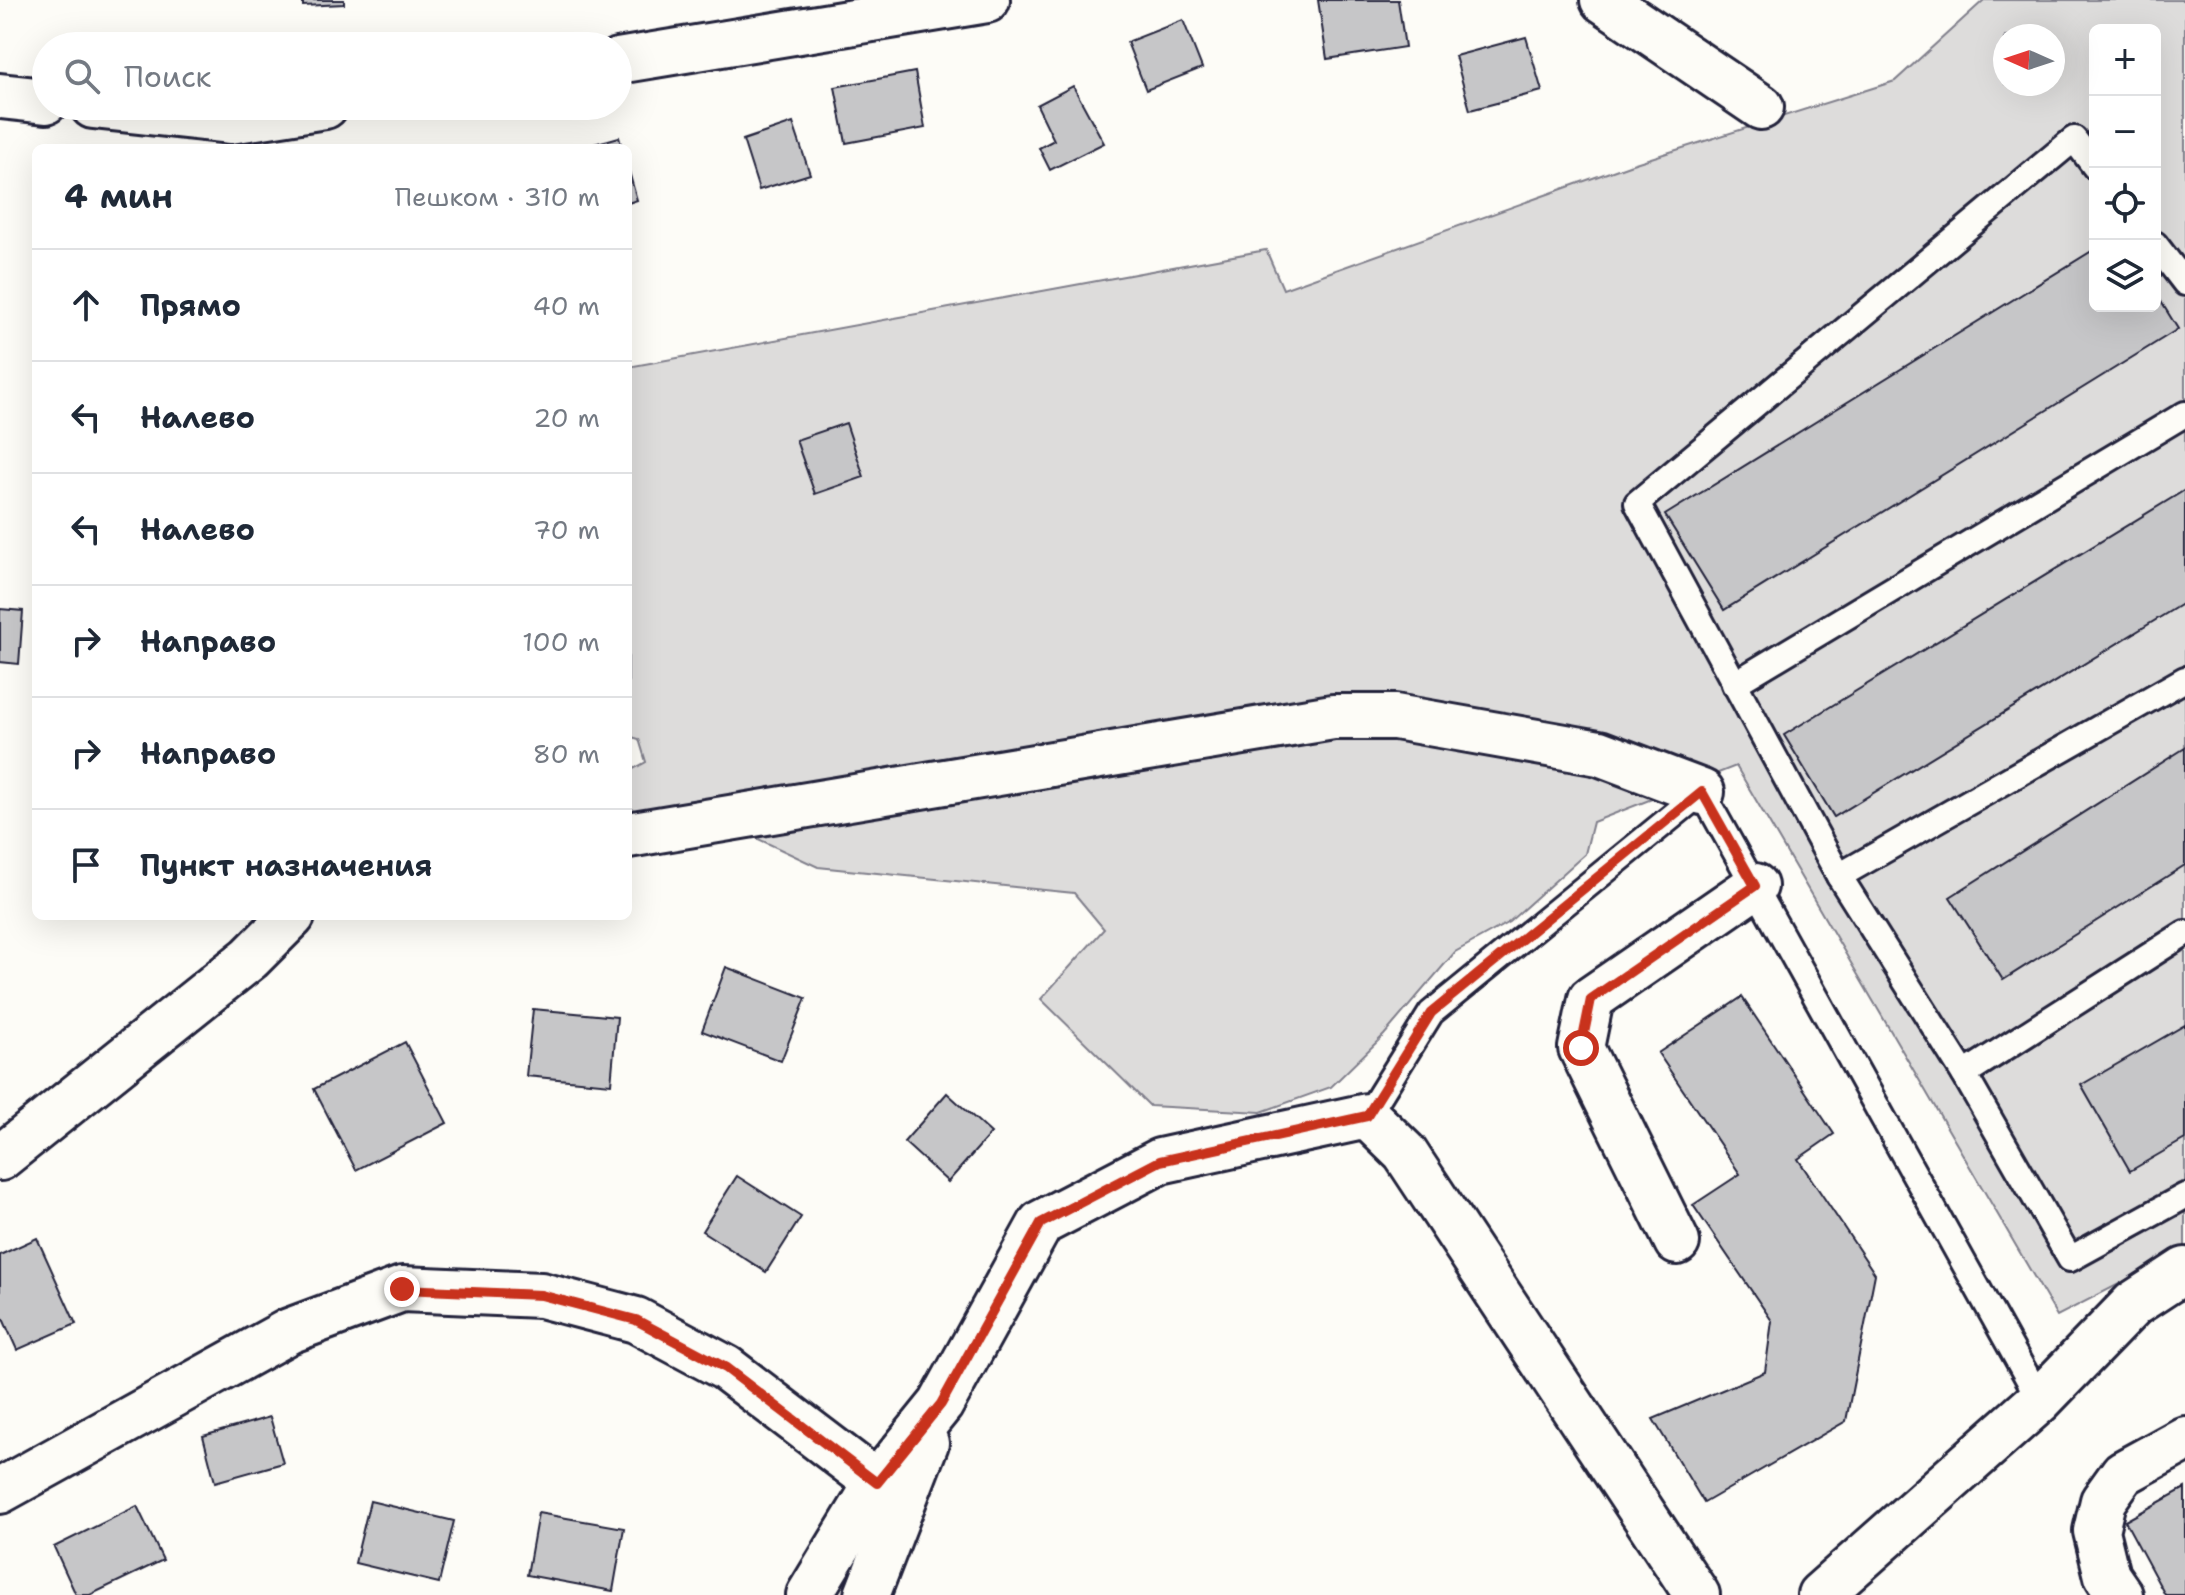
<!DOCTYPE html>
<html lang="ru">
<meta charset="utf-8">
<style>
:root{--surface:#fff;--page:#f6f6f7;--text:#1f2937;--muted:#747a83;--line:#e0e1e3}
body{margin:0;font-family:"Shantell Sans",sans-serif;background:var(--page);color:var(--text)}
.controls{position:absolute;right:24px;top:24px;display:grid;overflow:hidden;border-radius:12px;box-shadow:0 8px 32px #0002}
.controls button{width:72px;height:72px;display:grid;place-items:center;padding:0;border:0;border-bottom:2px solid var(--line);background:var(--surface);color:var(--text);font:40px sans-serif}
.compass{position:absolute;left:1993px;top:24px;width:72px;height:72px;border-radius:50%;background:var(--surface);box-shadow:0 8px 32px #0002;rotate:273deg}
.stop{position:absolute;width:24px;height:24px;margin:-18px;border:6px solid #c8321e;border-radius:50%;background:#fff}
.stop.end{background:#c8321e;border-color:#fff;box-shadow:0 2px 8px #0008}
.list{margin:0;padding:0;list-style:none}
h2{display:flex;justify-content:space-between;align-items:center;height:104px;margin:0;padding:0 32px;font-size:34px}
h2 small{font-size:26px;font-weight:400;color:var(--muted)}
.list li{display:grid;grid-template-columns:52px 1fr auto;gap:24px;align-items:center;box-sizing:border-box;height:112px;padding:0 32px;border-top:2px solid var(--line)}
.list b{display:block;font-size:30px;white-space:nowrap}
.list em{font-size:26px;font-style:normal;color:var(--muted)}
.icon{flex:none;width:44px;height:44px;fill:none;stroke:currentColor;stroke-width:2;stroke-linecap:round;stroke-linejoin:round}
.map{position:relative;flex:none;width:2185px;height:1595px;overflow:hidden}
.search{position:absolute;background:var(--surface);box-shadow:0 8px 32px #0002;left:32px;top:32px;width:600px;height:88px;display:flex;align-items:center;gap:20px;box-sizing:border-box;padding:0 28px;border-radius:44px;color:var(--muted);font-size:30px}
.panel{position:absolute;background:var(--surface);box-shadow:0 8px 32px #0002;left:32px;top:144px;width:600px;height:776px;border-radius:12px}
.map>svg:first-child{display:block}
</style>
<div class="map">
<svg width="2185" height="1595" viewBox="0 0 2185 1595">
<rect width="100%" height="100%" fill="#fdfcf7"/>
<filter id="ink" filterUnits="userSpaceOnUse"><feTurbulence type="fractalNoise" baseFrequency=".0125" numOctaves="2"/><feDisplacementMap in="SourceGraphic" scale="16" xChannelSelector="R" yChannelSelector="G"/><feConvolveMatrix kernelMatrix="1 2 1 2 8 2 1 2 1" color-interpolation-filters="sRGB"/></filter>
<g filter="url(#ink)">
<path fill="#dddcdb" stroke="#807f8b" stroke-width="2" fill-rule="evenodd" d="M 1984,0 L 2185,0 L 2185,1250 L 2057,1316 L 1736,766 L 1593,822 L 1585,854 L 1509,922 L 1455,952 L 1384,1035 L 1331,1087 L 1261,1112 L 1150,1106 L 1041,999 L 1104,929 L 1074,893 L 818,867 L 718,820 L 628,818 L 628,772 L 646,762 L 639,739 L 628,736 L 628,367 L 1266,250 L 1283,289 L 1632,164 L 1895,81 ZM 2095,30 L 2155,30 L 2155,306 L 2095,306 ZM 2005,36 L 2053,36 L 2053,84 L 2005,84 Z"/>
<g fill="#c6c6c8" stroke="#22223b" stroke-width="2">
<polygon points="303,0 344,0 344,4 303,6"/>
<polygon points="1318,0 1398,0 1405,47 1327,59"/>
<polygon points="1183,20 1202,68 1146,90 1127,42"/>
<polygon points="1526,37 1542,91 1470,110 1455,56"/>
<polygon points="915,72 925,128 846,143 835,87"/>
<polygon points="1073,86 1104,143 1050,170 1039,148 1054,140 1037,105"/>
<polygon points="793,123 810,174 759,190 743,140"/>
<polygon points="619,137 622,148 580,148"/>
<polygon points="628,168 637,200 628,203"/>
<polygon points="2095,249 2095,306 2155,306 2155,292 2178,329 1724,610 1665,515"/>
<polygon points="846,423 864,477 815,494 796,440"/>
<polygon points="2185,490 2185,602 1834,817 1784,735"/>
<polygon points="0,609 23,611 19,664 0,662"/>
<polygon points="2185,748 2185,865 2003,980 1950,897"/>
<polygon points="726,967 806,998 781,1061 702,1031"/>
<polygon points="1742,997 1834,1134 1798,1159 1875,1274 1846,1421 1704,1503 1653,1419 1765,1372 1772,1321 1693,1205 1740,1174 1658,1053"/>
<polygon points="533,1009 617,1017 611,1084 526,1076"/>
<polygon points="2185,1025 2185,1139 2130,1171 2081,1085"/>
<polygon points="405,1042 447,1123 356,1170 314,1089"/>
<polygon points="947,1093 991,1133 948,1182 904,1142"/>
<polygon points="737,1176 801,1217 766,1272 702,1231"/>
<polygon points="37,1238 76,1324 17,1350 0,1312 0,1255"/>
<polygon points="270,1417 283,1463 215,1482 203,1436"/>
<polygon points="2185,1488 2185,1595 2165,1595 2125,1521"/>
<polygon points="370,1501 454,1521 439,1583 355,1563"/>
<polygon points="137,1506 163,1560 90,1595 76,1595 54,1547"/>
<polygon points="538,1513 624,1528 613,1591 527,1575"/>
</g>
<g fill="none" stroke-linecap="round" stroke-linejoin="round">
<g stroke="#22223b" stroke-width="30">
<g id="service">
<polyline points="2095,167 2074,139 1637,503 1839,876 1964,1074 2185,933"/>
<polyline points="2155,244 2185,283"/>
<polyline points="1734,684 2185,414"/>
<polyline points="1839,876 2185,679"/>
<polyline points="1964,1074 2070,1259 2185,1196"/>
<polyline points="1367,1116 1431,1013 1702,792 2040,1400"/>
</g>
</g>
<g stroke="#22223b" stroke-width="50">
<g id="minor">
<polyline points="1603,0 1761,107"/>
<polyline points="618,61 987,0"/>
<polyline points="0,96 46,101"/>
<polyline points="93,106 230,121 325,106"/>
<polyline points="628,835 1333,717 1395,717 1599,753 1702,792"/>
<polyline points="0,1158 250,958 292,916"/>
<polyline points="1677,1242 1581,1048 1591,999 1755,886"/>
<polyline points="0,1491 289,1331 402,1289 541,1295 636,1320 726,1368 877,1483 941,1404 1041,1223 1160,1161 1367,1116 1405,1153 1697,1595"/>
<polyline points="809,1595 877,1483"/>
<polyline points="867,1595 926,1443"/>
<polyline points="1820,1595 2040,1400 2133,1304 2185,1270"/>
<polyline points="2120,1595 2107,1576 2096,1531 2103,1501 2123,1473 2185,1439"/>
</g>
</g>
<use href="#service" stroke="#fdfcf7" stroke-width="24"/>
<use href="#minor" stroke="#fdfcf7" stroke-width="44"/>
</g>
</g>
<g fill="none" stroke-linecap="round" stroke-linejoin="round" filter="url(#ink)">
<polyline stroke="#c8321e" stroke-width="10" points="402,1289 541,1295 636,1320 726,1368 877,1483 941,1404 1041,1223 1160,1161 1367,1116 1431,1013 1702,792 1755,886 1591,999 1581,1048"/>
</g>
</svg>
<div class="controls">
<button>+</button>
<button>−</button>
<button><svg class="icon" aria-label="locate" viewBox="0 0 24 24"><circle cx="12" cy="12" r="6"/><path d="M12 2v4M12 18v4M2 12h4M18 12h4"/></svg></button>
<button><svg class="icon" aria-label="layers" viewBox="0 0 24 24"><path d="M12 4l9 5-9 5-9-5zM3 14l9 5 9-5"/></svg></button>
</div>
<svg class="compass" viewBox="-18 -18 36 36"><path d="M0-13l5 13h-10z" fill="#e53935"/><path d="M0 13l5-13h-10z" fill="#747a83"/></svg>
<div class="stop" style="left:1581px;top:1048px"></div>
<div class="stop end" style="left:402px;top:1289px"></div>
<div class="search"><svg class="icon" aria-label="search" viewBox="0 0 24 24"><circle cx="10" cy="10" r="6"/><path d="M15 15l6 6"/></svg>Поиск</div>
<section class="panel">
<h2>4 мин<small>Пешком · 310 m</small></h2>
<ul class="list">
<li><svg class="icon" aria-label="ahead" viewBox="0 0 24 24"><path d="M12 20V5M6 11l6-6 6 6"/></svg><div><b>Прямо</b></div><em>40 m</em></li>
<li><svg class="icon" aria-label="left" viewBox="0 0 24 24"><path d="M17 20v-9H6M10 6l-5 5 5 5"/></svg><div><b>Налево</b></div><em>20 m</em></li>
<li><svg class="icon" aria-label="left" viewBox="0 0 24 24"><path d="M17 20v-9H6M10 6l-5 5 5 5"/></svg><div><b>Налево</b></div><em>70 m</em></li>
<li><svg class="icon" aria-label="right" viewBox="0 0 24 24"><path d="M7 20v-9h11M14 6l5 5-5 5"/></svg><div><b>Направо</b></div><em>100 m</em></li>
<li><svg class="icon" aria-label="right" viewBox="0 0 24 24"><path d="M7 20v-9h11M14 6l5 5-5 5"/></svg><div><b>Направо</b></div><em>80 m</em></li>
<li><svg class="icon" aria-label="arrive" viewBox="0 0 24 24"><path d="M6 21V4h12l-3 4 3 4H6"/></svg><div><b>Пункт назначения</b></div></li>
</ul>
</section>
</div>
